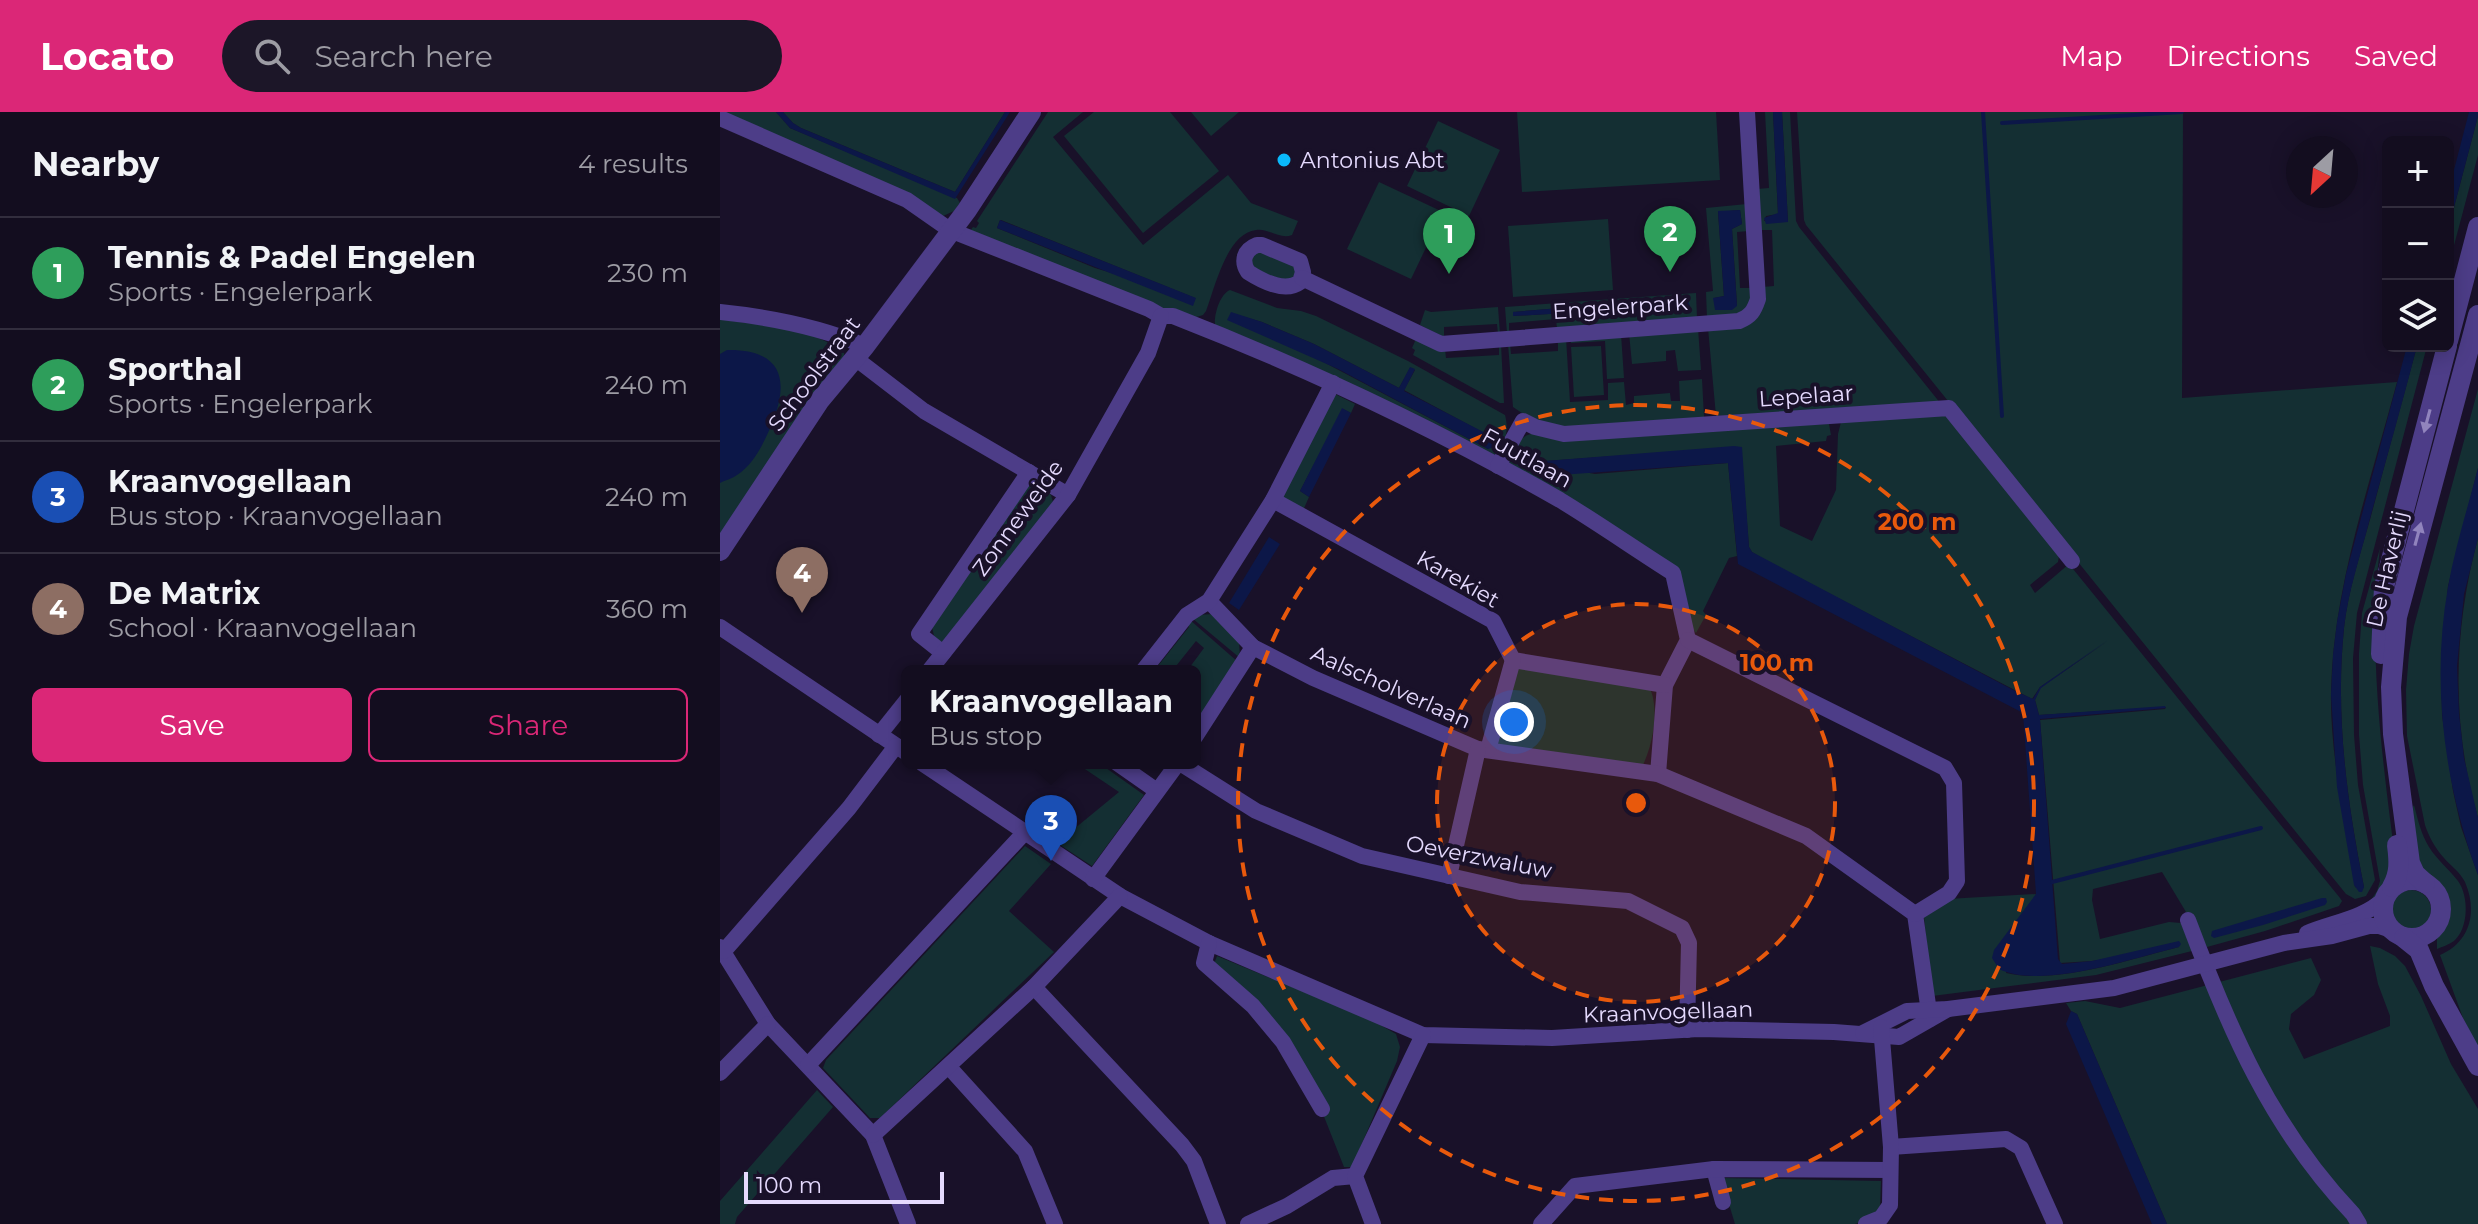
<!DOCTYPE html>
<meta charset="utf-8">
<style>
:root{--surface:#130d1f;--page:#1c1628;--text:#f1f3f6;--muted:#9d9ca4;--line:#322d3d;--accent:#db2777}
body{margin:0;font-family:Montserrat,sans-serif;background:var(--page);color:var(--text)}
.controls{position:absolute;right:24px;top:24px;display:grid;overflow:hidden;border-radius:12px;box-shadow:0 4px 20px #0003}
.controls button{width:72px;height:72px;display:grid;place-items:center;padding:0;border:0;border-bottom:2px solid var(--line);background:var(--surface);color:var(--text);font:40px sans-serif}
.compass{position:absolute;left:1566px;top:24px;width:72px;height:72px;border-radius:50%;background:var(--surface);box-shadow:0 4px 20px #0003;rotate:206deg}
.scale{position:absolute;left:24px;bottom:20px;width:200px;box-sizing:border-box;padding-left:8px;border:4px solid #e5dafe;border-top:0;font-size:22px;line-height:28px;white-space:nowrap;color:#e5dafe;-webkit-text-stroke:6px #191129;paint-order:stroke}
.you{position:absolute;left:794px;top:610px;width:28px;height:28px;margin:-20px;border:6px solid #fff;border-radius:50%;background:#1a73e8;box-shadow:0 0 0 12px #1a73e833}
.badge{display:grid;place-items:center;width:52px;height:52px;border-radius:50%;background:var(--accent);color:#fff;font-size:26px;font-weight:700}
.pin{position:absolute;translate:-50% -66px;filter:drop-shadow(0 2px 4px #0008)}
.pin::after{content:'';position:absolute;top:42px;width:28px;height:24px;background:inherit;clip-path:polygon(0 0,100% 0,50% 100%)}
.popup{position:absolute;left:181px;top:553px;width:300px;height:104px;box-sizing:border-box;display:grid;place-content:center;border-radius:12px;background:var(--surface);filter:drop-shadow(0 2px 6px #0005);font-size:26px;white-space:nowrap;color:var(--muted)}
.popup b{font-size:30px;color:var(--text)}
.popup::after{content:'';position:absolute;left:50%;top:100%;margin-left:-16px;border:16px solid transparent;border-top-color:var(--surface)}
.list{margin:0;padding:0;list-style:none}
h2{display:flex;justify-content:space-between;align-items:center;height:104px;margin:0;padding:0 32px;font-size:34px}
h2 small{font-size:26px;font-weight:400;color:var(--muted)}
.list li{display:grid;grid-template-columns:52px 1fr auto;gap:24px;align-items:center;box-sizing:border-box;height:112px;padding:0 32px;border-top:2px solid var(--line)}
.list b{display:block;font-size:30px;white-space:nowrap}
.list p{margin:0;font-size:26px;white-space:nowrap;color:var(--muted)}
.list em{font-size:26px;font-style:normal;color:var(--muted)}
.actions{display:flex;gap:16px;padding:24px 32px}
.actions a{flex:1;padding:18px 0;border:2px solid var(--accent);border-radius:12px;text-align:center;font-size:28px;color:var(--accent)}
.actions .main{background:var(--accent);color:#fff}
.icon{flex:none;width:44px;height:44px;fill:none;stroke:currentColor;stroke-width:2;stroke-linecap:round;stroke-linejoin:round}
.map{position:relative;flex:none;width:1758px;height:1112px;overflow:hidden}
header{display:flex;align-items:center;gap:48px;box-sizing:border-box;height:112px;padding:0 40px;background:var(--accent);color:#fff}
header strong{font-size:38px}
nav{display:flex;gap:44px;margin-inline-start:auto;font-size:28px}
.search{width:560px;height:72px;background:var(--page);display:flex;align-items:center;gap:20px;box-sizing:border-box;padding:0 28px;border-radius:44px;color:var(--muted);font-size:30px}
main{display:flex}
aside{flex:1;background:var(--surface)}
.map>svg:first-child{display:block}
</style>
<header>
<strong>Locato</strong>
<div class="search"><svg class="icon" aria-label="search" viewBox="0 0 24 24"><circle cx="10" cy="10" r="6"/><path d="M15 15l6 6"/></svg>Search here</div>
<nav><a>Map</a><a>Directions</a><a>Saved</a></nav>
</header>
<main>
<aside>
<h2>Nearby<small>4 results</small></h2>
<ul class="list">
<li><span class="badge" style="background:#2e9e5b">1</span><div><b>Tennis &amp; Padel Engelen</b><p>Sports · Engelerpark</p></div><em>230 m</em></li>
<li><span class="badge" style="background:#2e9e5b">2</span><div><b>Sporthal</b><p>Sports · Engelerpark</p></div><em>240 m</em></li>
<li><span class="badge" style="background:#1a4fb4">3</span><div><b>Kraanvogellaan</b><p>Bus stop · Kraanvogellaan</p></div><em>240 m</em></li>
<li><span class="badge" style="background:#8d6e63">4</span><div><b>De Matrix</b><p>School · Kraanvogellaan</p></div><em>360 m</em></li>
</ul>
<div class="actions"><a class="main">Save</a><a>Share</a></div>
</aside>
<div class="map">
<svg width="1758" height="1112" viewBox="0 0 1758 1112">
<rect width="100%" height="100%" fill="#191129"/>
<g fill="#142f33" fill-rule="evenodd">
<polygon points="4,0 56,0 70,16 237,86 240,91 234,99 223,104"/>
<polygon points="63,0 285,0 235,80 81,16 73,11"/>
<path d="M 328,0 L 363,0 L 333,25 L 423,133 L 508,63 L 531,91 L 578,109 L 572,123 C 560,128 549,116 536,118 C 507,121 495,175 486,199 L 483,203 L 473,206 L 440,199 L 250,119 L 253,115 L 256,116 L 259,111 L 257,109 ZM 280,108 L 281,108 L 475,186 L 375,156 L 277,116 Z"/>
<polygon points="374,0 450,0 499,59 423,121 344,24"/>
<polygon points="471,0 519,0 491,24"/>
<polygon points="797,0 996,0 1000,68 802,80"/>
<polygon points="1045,0 1053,0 1058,102 1046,104 1044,109 1068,110 1062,0 1070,0 1076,109 1079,115 1221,292 996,304 988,216 1020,214 1042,175 1054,174 1052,118 1040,118 1037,77 1049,76"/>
<path d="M 1077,0 L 1463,0 L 1462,286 L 1677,270 C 1650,372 1613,475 1611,581 C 1610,645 1626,711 1635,775 L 1642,778 L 1644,775 C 1627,689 1615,604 1624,516 C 1628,478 1641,440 1651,404 C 1666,347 1682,291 1697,234 L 1707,234 L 1637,501 L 1633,546 L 1634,623 L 1638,673 L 1655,768 L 1646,784 L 1635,787 L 1626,782 L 1086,113 L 1084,108 Z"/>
<polygon points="1758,4 1758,43 1728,156 1728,118"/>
<polygon points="718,9 780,38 749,104 687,74"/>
<polygon points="659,70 723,100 691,167 627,137"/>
<path d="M 1027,92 L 1029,119 L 1017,120 L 1020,176 L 1032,176 L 1033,187 L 1025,201 L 987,206 L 986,180 L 993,179 L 986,96 ZM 1020,98 L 1022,112 L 1012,117 L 1017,193 L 994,186 L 1004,184 L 998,100 Z"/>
<polygon points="888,107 893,178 793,185 788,114"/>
<polygon points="538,139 572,151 577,160 569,170 535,158 530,145"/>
<path d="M 510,178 L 557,196 L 581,199 L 596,204 L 688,249 L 785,303 C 789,317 786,336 773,344 L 495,213 C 494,202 500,182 510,178 ZM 511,201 L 542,210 L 594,232 L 679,276 L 690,256 L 695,258 L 684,278 L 777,328 L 768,337 Z"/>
<path d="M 976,181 L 977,206 L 837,217 L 836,207 L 789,211 L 789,221 L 787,221 L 785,195 ZM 938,188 L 969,195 L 939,195 L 794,204 L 793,200 Z"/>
<polygon points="778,195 780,222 778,222 777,212 724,215 724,225 700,213 705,198 711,200"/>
<path d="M 0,207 C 40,214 91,214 124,241 L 124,246 L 0,428 Z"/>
<polygon points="978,216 981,258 958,259 955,238 946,239 946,249 912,252 909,221"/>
<polygon points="901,222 904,266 887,267 885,229 851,231 851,225"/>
<polygon points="838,226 846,226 850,290 888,288 888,271 904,270 906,293 914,291 914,284 950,281 951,289 960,289 959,269 982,267 984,305 846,318 815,310 793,295 788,232 790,232 791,242 838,239"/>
<polygon points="696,227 725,237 726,246 779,243 779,232 781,232 784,291 780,291 693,243 695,238 692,236"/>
<polygon points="881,234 884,283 854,285 851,235"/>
<path d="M 1758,277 L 1758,356 L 1728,474 L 1721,550 L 1722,603 L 1733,679 L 1741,715 L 1758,763 L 1758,936 L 1743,906 L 1720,843 C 1750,830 1758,800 1745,770 C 1740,760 1731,754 1724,746 C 1715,736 1709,725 1705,713 L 1687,624 L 1686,578 L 1689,542 L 1694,514 Z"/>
<polygon points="615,282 635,292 631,301 623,297 580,379 589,385 581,403 557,390"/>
<path d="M 1220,302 L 1229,306 L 1339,444 L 1338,450 L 1310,473 L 1315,481 L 1349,452 L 1620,786 L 1622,789 L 1619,794 L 1545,819 L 1487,835 L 1442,760 L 1373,777 L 1372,788 L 1380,827 L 1449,810 L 1461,811 L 1472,839 L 1376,863 L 1212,884 L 1204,805 L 1227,787 L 1316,782 L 1286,861 C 1335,873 1411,847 1459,835 L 1372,849 L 1340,851 L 1320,608 L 1445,597 L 1446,595 L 1319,603 L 1315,588 L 1320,576 L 1388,529 L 1320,575 L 1312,587 L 1045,448 L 1032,440 L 1029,435 L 1021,335 L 825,349 L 802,340 L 796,348 L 875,362 L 1008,351 L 1017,444 L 1009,446 L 983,499 L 986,503 L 976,521 L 972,516 L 959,457 L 788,352 C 796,336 797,323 816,321 L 1109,312 L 1111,323 L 1107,324 L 1106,329 L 1056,334 L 1060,414 L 1092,429 L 1116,378 L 1118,322 L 1121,310 Z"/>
<polygon points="319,372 331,383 333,390 221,532 215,528 211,511 306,374"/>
<path d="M 1758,426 L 1758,706 C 1731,613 1733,519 1758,426 Z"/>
<path d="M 1660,436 C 1647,536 1663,653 1676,753 L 1667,772 L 1653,791 L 1651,788 L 1657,779 L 1660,769 L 1643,673 L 1639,623 L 1639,541 L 1642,501 Z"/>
<polygon points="494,502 519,528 520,546 472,506 476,503"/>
<polygon points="470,508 518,550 475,617 475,559 467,559 484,536 476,529 452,559 434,559 469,515 466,511"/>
<path d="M 801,552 L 929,574 C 940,597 933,631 923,653 L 774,633 L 789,564 Z"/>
<polygon points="356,651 379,651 424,683 372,754 337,731 399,680"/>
<path d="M 1694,693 C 1698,708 1701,722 1709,735 C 1717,748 1729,757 1738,769 C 1749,784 1749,816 1734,829 C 1730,832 1722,835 1717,837 L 1717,824 L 1726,806 L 1726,791 L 1720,777 L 1699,755 L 1688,704 Z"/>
<polygon points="305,734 331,752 289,799 334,840 160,1006 150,1006 103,956 106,948"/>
<circle cx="1691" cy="798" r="20"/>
<polygon points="1650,834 1660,836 1675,844 1685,854 1701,884 1731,952 1758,997 1758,1112 1447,1112 1357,902 1351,899 1346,891 1365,889 1400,896 1591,846 1601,868 1594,883 1571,902 1569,917 1584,947 1670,914 1670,904 1658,872"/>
<polygon points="497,844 650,907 676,922 680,935 677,949 632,1055 624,1055 603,1002 608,1000 494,852"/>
<polygon points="97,978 113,995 17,1105 15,1112 0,1112 0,1089"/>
<polygon points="1001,1066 1161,1069 1160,1097 1156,1105 1135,1112 1015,1112"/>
</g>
<g fill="#0c1748">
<polygon points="56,0 63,0 73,11 81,16 235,80 285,0 290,0 235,87 70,16"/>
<polygon points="1053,0 1062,0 1068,110 1046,112 1044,106 1058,101"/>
<polygon points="1749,0 1758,0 1758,4 1728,118 1728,81"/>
<polygon points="1020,98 1022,112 1012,117 1017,194 1012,198 995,198 993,186 1004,184 998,99"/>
<polygon points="280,108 476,186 473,194 277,116"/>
<polygon points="938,188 968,188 970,194 793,204 793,200"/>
<polygon points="511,200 542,210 594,232 679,276 690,255 695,257 684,279 775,326 777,331 774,335 768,337 618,257 507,208"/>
<path d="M 1687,234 L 1697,234 C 1682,293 1665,351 1649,410 C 1640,445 1628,480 1624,516 C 1615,604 1627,690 1644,775 L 1642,780 L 1639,780 L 1634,773 L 1617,675 L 1611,583 L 1613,543 L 1617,510 L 1626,462 Z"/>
<path d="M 7,238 C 70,237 69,277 47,323 C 40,338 31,354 17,363 C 12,367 5,368 0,371 L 0,242 Z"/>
<polygon points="622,296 631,301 589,385 580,379"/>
<path d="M 1014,334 L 1022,335 L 1029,435 L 1032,440 L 1295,579 L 1313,587 L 1320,575 L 1388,528 L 1321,576 L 1315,588 L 1319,603 L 1445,594 L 1446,596 L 1320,607 L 1338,847 L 1342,852 L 1372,849 L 1459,829 L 1461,832 L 1459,835 C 1413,846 1321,878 1279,857 L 1272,846 L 1274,838 L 1316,782 L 1303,601 L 1018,452 L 1008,351 L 826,364 L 819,363 L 798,353 L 796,348 L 802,340 L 825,349 Z"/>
<path d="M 1758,356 L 1758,426 L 1744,482 L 1737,554 L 1739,602 L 1744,646 L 1758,706 L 1758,763 C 1724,672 1711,571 1728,475 C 1735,435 1748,395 1758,356 Z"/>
<polygon points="549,425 560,432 519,498 509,491"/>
<polygon points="1602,786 1606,786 1607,790 1605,793 1543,813 1494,826 1491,824 1492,819"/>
<polygon points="1351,899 1357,902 1447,1112 1432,1112 1346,912"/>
</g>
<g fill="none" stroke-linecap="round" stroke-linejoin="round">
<g stroke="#0c1748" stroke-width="4">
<polyline points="1263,0 1282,304"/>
<polyline points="1282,11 1462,0"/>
<polyline points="1332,770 1541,716"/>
</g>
<g stroke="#4d3d88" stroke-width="16">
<polyline points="0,6 187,88 230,118 429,197 441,204"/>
<path d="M 537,133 L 542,133 L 580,149 L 583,160 L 580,170 C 565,181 542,169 528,160 C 521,149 524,138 537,133 Z"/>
<path d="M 582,166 L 721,232 L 1019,209 C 1031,204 1034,199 1038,187 L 1027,0"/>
<path d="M 0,200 C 49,205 100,215 145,234"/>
<path d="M 441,204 L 453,204 C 586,256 716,317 840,388 C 878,411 915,437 953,461 L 968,528 L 945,573 L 938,662"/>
<polyline points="135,246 204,299 348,383"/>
<polyline points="778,354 803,309 815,315 844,322 1229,296 1352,449"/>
<polyline points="553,388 773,509 793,548 945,573"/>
<polyline points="489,489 533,535 593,566 758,637 938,662 1086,724 1195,802 1210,907"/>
<polyline points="0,515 187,641"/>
<polyline points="968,528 1225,656 1234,671 1237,769 1229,781 1195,802"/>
<polyline points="223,541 199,522 309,360"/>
<polyline points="209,559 348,383 428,241 441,204"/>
<polyline points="423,559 467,503 489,489 553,388 613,271"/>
<polyline points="159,623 187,588"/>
<polyline points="475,625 533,535"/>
<polyline points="768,638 793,548"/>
<polyline points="202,651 400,784 489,831 703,923 832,926 978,917 1114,920 1179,925 1228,897"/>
<polyline points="397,651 437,679"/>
<polyline points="460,651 536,699 642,744 800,780 908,789 962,816 969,831 967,918"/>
<polyline points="729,764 758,637"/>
<polyline points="373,767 458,651"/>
<path d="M 1468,808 C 1509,917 1551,1016 1633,1102 L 1639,1112"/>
<path d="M 1587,821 C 1613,810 1643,807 1664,787"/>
<polyline points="489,831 484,851 533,894 563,930 602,997"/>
<polyline points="0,835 48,912 153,1023 188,1112"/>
<polyline points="4,839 129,696 176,634"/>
<polyline points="314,875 462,1033 474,1049 498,1112"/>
<polyline points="1143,921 1187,899 1228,897 1394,876 1564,831 1612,824 1649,814 1659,814 1671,818"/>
<polyline points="88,953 305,720"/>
<polyline points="229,955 305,1039 335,1112"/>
<polyline points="0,961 48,912"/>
<polyline points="153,1023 314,875 400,784"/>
<polyline points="1171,1035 1286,1027 1301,1036 1335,1112"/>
<polyline points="994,1057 1003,1090"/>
<polyline points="528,1112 567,1094 613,1066 635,1064"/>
<polyline points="653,1112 635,1064 703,923"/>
<polyline points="821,1112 855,1074 994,1057 1170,1058"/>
<polyline points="1146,1112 1161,1106 1170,1093 1171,1035 1161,915"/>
</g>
<g stroke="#4d3d88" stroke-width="20">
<polyline points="1728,229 1758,115"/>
<polyline points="0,439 100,288 145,234 247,98 311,0"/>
<polyline points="1661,542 1664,475 1727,234"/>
<circle cx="1692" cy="797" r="29"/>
<polyline points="1705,771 1695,762 1690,751 1673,622 1671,575 1677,505 1758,203"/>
<path d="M 1672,775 C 1680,761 1679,749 1677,733"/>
<polyline points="1684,826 1699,838 1714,874 1758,954"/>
</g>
</g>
<defs><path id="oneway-solid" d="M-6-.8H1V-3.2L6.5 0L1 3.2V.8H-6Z" transform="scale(2)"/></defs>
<g fill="#9184bd">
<use href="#oneway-solid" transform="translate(1707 309) rotate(105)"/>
<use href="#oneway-solid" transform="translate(1698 422) rotate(-75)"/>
</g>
<circle cx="916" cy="691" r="199" fill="#e8590c" fill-opacity=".12"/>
<g fill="none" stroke="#e8590c" stroke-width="4" stroke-dasharray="14 10">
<circle cx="916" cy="691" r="199"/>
<circle cx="916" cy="691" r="398"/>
</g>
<circle fill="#0ab9fb" stroke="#191129" stroke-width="3" cx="564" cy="48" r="8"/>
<g text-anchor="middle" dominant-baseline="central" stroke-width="8" stroke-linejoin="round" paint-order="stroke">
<g font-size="22" fill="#e5dafe" stroke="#191129" text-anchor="start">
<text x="580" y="48">Antonius Abt</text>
</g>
<g font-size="22" fill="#e5dafe" stroke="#191129">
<text transform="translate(900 195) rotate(-4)">Engelerpark</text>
<text transform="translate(94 262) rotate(-53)">Schoolstraat</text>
<text transform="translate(1086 284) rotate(-4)">Lepelaar</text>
<text transform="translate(807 346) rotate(29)">Fuutlaan</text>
<text transform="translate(298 406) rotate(-54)">Zonneweide</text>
<text transform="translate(1667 457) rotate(-77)">De Haverlij</text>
<text transform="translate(738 467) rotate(30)">Karekiet</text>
<text transform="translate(671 575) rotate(24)">Aalscholverlaan</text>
<text transform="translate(759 745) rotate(11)">Oeverzwaluw</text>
<text transform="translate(948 900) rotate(-2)">Kraanvogellaan</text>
</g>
</g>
<circle cx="916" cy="691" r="12" fill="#e8590c" stroke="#191129" stroke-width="4"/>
<g font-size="24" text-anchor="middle" font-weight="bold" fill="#e8590c" stroke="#191129" stroke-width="8" stroke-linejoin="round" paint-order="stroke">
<text x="1197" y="418">200 m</text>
<text x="1057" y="559">100 m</text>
</g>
</svg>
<div class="controls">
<button>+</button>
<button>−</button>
<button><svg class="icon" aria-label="layers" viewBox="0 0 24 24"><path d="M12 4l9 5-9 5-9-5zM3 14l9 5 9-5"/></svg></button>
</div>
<svg class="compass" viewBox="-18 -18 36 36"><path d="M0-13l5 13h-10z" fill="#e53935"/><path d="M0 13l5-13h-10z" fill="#9d9ca4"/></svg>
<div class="scale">100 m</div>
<div class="you"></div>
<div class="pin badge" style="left:729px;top:162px;background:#2e9e5b">1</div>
<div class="pin badge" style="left:950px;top:160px;background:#2e9e5b">2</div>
<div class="pin badge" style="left:331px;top:749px;background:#1a4fb4">3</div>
<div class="popup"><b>Kraanvogellaan</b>Bus stop</div>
<div class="pin badge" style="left:82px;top:501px;background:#8d6e63">4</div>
</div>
</main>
